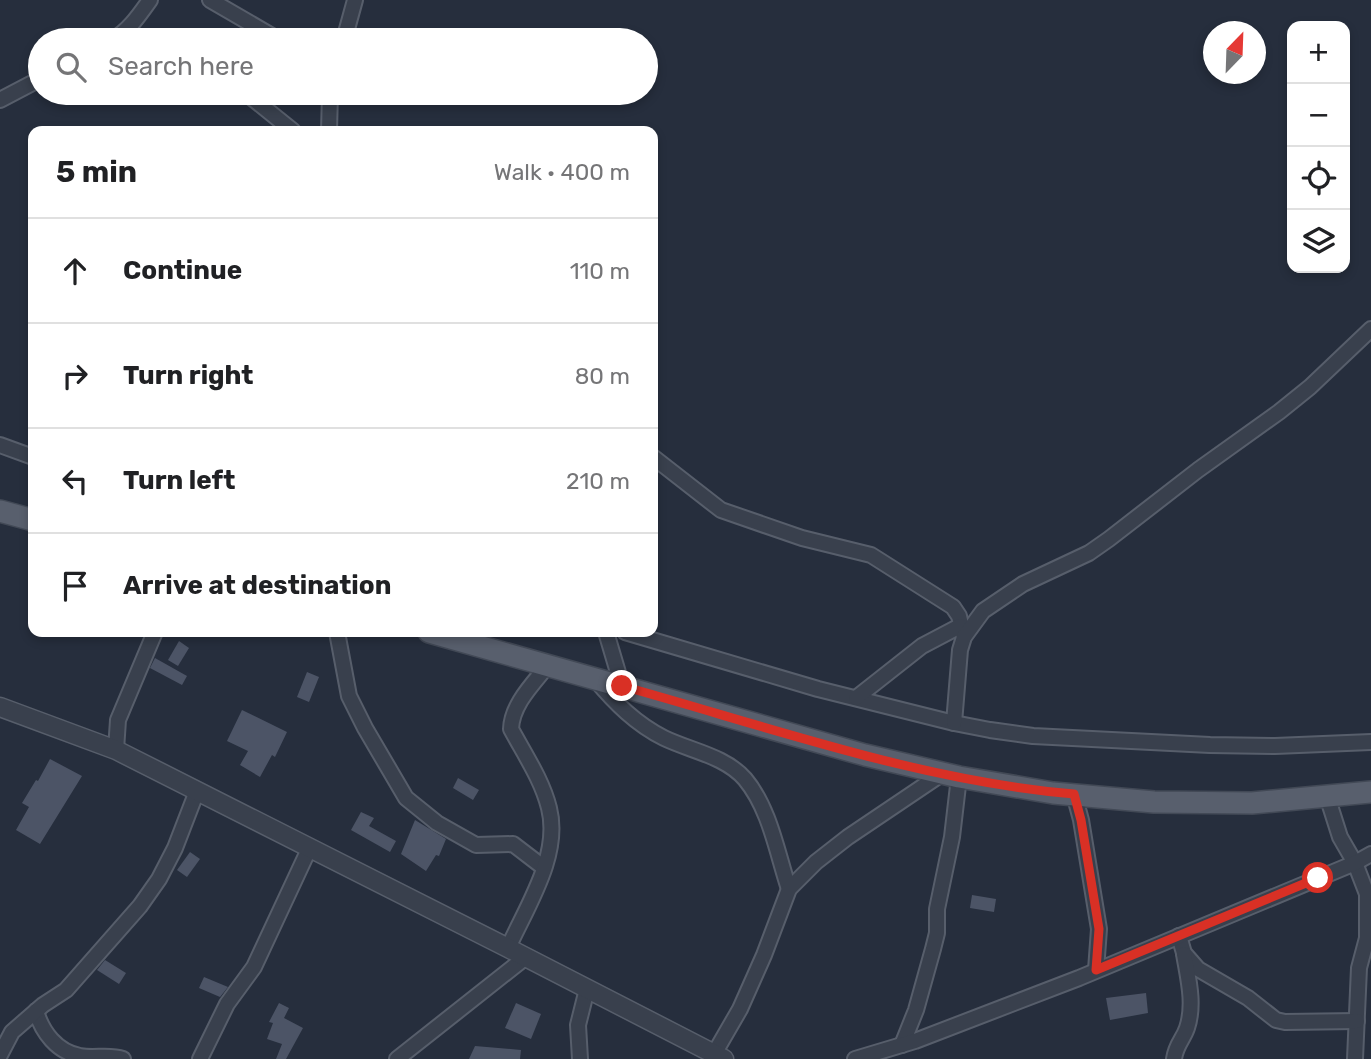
<!DOCTYPE html>
<meta charset="utf-8">
<style>
:root{--surface:#fff;--page:#f2f2f2;--text:#202124;--muted:#757577;--line:#e0e0e0}
body{margin:0;font-family:Rubik,sans-serif;background:var(--page);color:var(--text)}
.controls{position:absolute;right:21px;top:21px;display:grid;overflow:hidden;border-radius:14px;box-shadow:0 4px 10px #0003}
.controls button{width:63px;height:63px;display:grid;place-items:center;padding:0;border:0;border-bottom:2px solid var(--line);background:var(--surface);color:var(--text);font:35px sans-serif}
.compass{position:absolute;left:1203px;top:21px;width:63px;height:63px;border-radius:50%;background:var(--surface);box-shadow:0 4px 10px #0003;rotate:23deg}
.stop{position:absolute;width:21px;height:21px;margin:-16px;border:5px solid #d93025;border-radius:50%;background:#fff}
.stop.end{background:#d93025;border-color:#fff;box-shadow:0 2px 7px #0008}
.list{margin:0;padding:0;list-style:none}
h2{display:flex;justify-content:space-between;align-items:center;height:91px;margin:0;padding:0 28px;font-size:30px}
h2 small{font-size:23px;font-weight:400;color:var(--muted)}
.list li{display:grid;grid-template-columns:46px 1fr auto;gap:21px;align-items:center;box-sizing:border-box;height:105px;padding:0 28px;border-top:2px solid var(--line)}
.list b{display:block;font-size:26px;white-space:nowrap}
.list em{font-size:23px;font-style:normal;color:var(--muted)}
.icon{flex:none;width:38px;height:38px;fill:none;stroke:currentColor;stroke-width:2;stroke-linecap:round;stroke-linejoin:round}
.map{position:relative;flex:none;width:1371px;height:1059px;overflow:hidden}
.search{position:absolute;background:var(--surface);box-shadow:0 4px 10px #0003;left:28px;top:28px;width:630px;height:77px;display:flex;align-items:center;gap:18px;box-sizing:border-box;padding:0 24px;border-radius:38px;color:var(--muted);font-size:26px}
.panel{position:absolute;background:var(--surface);box-shadow:0 4px 10px #0003;left:28px;top:126px;width:630px;height:511px;border-radius:14px}
.map>svg:first-child{display:block}
</style>
<div class="map">
<svg width="1371" height="1059" viewBox="0 0 1371 1059">
<rect width="100%" height="100%" fill="#262e3d"/>
<g fill="#4c5466">
<polygon points="179,641 189,648 178,666 168,660"/>
<polygon points="155,658 187,676 182,685 150,668"/>
<polygon points="307,672 319,677 309,702 297,697"/>
<polygon points="242,710 287,732 275,757 272,755 260,777 240,765 248,751 227,741"/>
<polygon points="50,759 82,776 40,844 16,830 29,807 22,803 36,780 38,781"/>
<polygon points="458,778 479,790 473,800 453,788"/>
<polygon points="361,812 374,818 369,826 396,841 390,852 351,830"/>
<polygon points="415,820 446,839 439,856 436,855 426,871 401,854"/>
<polygon points="190,852 200,859 187,877 177,870"/>
<polygon points="972,895 996,899 994,912 970,908"/>
<polygon points="105,960 126,973 119,984 97,970"/>
<polygon points="204,977 228,987 220,997 199,988"/>
<polygon points="1146,993 1148,1013 1110,1020 1106,998"/>
<polygon points="279,1003 289,1008 284,1018 303,1028 286,1059 276,1059 282,1044 267,1039 273,1023 269,1022"/>
<polygon points="516,1003 541,1014 531,1039 505,1028"/>
<polygon points="475,1046 521,1050 520,1059 469,1059"/>
</g>
<g fill="none" stroke-linecap="round" stroke-linejoin="round">
<g stroke="#575e6b" stroke-width="18">
<g id="minor">
<polyline points="210,0 279,40"/>
<path d="M 112,40 C 128,32 140,14 150,0"/>
<polyline points="344,40 355,0"/>
<polyline points="246,93 293,131"/>
<polyline points="0,100 40,79"/>
<polyline points="329,131 330,93"/>
<polyline points="0,445 33,457"/>
<polyline points="653,457 721,510 802,538 871,555 953,607 959,616 964,637"/>
<polyline points="337,632 349,696 365,728 406,798 437,823 476,845 513,844 543,867"/>
<polyline points="606,632 622,686"/>
<polyline points="625,632 818,689 954,723 990,730 1033,736 1210,745 1275,746 1371,742"/>
<path d="M 595,679 C 615,703 636,724 664,738 C 691,751 725,756 745,779 C 770,809 777,853 789,889"/>
<polyline points="856,698 922,646 960,626"/>
<polyline points="954,723 960,650 964,637 983,611 1023,584 1089,553 1109,539 1198,470 1279,412 1310,387 1371,329"/>
<polyline points="116,750 118,720 155,632"/>
<polyline points="1074,794 1081,820 1099,929 1096,970"/>
<polyline points="1327,796 1340,837 1355,863 1367,894 1367,938 1359,968 1355,1059"/>
<polyline points="1179,936 1184,953 1198,969 1248,998 1276,1020 1285,1022 1357,1021"/>
<path d="M 508,948 C 527,906 561,855 549,808 C 542,780 525,755 511,729 C 512,704 533,684 548,665"/>
<path d="M 36,1011 C 42,1032 57,1052 80,1056 C 94,1059 109,1054 123,1059"/>
<polyline points="902,1045 916,1010 933,949 937,933 937,909 952,837 959,777"/>
<polyline points="714,1054 740,1009 764,955 789,889 816,862 848,837 943,773"/>
<polyline points="0,1055 12,1032 43,1005 66,990 140,906 159,879 175,848 197,791"/>
<polyline points="200,1059 227,1004 254,967 310,847"/>
<polyline points="397,1059 526,957"/>
<polyline points="580,1059 578,1025 587,989"/>
<polyline points="855,1059 915,1041 1079,978 1355,863 1371,854"/>
<path d="M 1174,1059 C 1176,1044 1183,1040 1187,1028 C 1195,1004 1188,978 1184,954"/>
</g>
</g>
<g stroke="#575e6b" stroke-width="21">
<polyline id="tertiary" points="0,707 116,750 508,948 724,1059"/>
</g>
<g stroke="#424956" stroke-width="24">
<g id="primary">
<polyline points="0,511 33,520"/>
<polyline points="429,632 865,755 959,777 1053,793 1154,802 1252,803 1371,792"/>
</g>
</g>
<use href="#minor" stroke="#39404d" stroke-width="14"/>
<use href="#tertiary" stroke="#39404d" stroke-width="18"/>
<use href="#primary" stroke="#585f6d" stroke-width="21"/>
</g>
<g fill="none" stroke-linecap="round" stroke-linejoin="round">
<path stroke="#d93025" stroke-width="9" d="M 622,686 C 770,727 920,781 1074,794 L 1081,820 L 1099,929 L 1096,970 L 1318,878"/>
</g>
</svg>
<div class="controls">
<button>+</button>
<button>−</button>
<button><svg class="icon" aria-label="locate" viewBox="0 0 24 24"><circle cx="12" cy="12" r="6"/><path d="M12 2v4M12 18v4M2 12h4M18 12h4"/></svg></button>
<button><svg class="icon" aria-label="layers" viewBox="0 0 24 24"><path d="M12 4l9 5-9 5-9-5zM3 14l9 5 9-5"/></svg></button>
</div>
<svg class="compass" viewBox="-18 -18 36 36"><path d="M0-13l5 13h-10z" fill="#e53935"/><path d="M0 13l5-13h-10z" fill="#757577"/></svg>
<div class="stop" style="left:1318px;top:878px"></div>
<div class="stop end" style="left:622px;top:686px"></div>
<div class="search"><svg class="icon" aria-label="search" viewBox="0 0 24 24"><circle cx="10" cy="10" r="6"/><path d="M15 15l6 6"/></svg>Search here</div>
<section class="panel">
<h2>5 min<small>Walk · 400 m</small></h2>
<ul class="list">
<li><svg class="icon" aria-label="ahead" viewBox="0 0 24 24"><path d="M12 20V5M6 11l6-6 6 6"/></svg><div><b>Continue</b></div><em>110 m</em></li>
<li><svg class="icon" aria-label="right" viewBox="0 0 24 24"><path d="M7 20v-9h11M14 6l5 5-5 5"/></svg><div><b>Turn right</b></div><em>80 m</em></li>
<li><svg class="icon" aria-label="left" viewBox="0 0 24 24"><path d="M17 20v-9H6M10 6l-5 5 5 5"/></svg><div><b>Turn left</b></div><em>210 m</em></li>
<li><svg class="icon" aria-label="arrive" viewBox="0 0 24 24"><path d="M6 21V4h12l-3 4 3 4H6"/></svg><div><b>Arrive at destination</b></div></li>
</ul>
</section>
</div>
